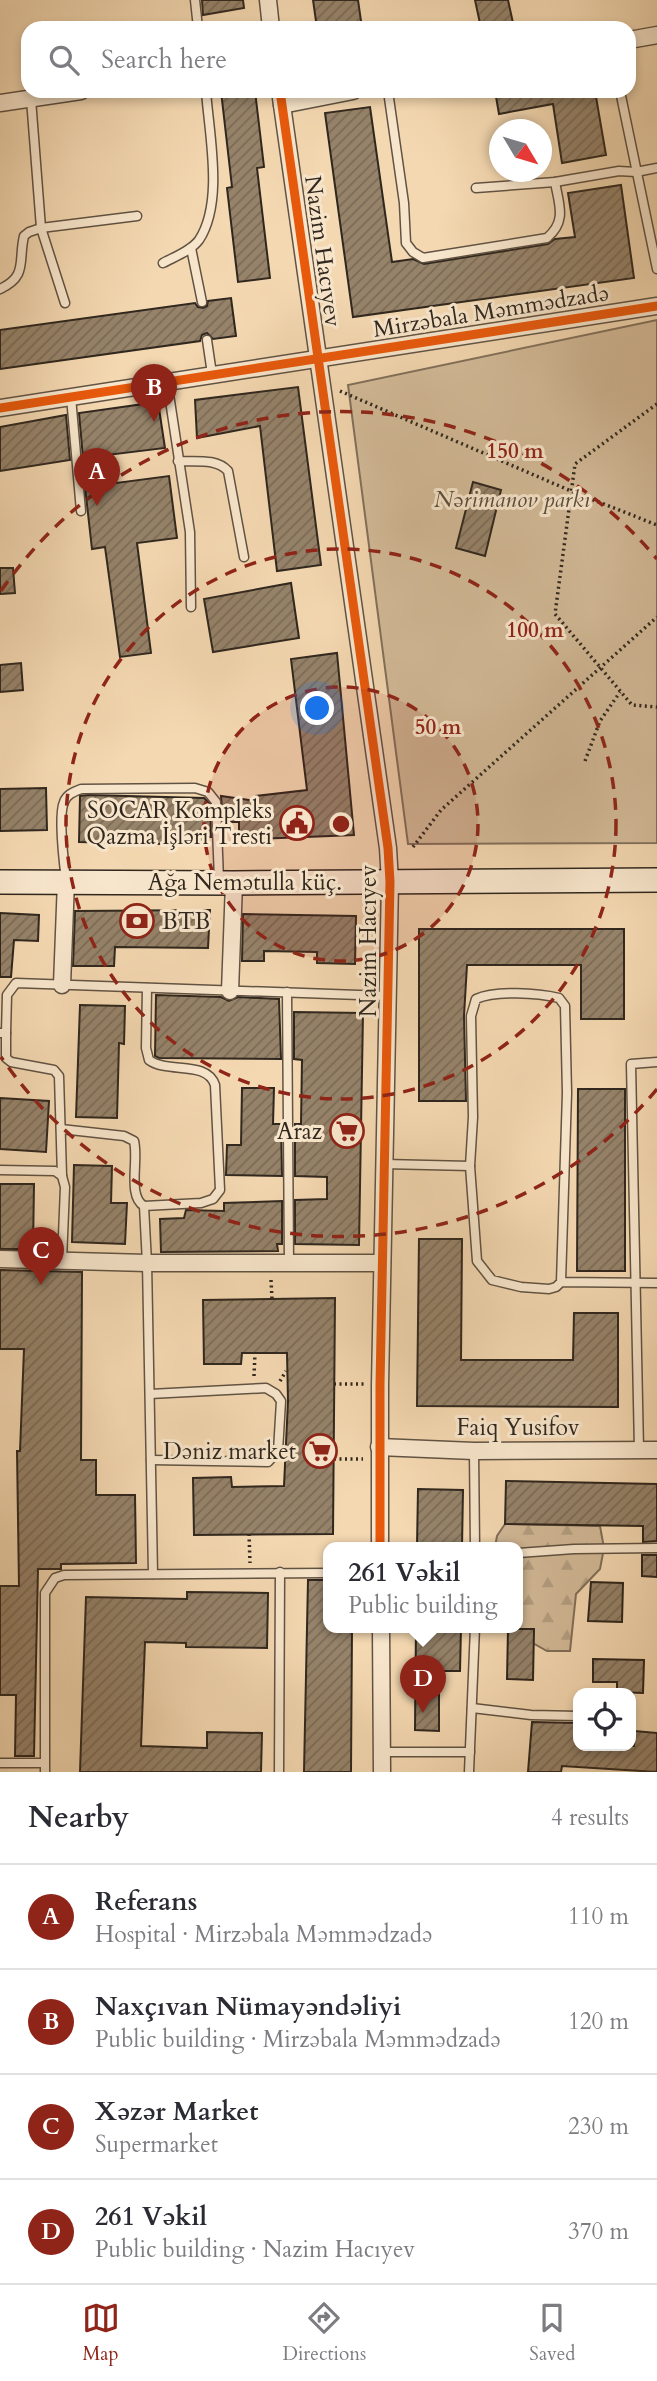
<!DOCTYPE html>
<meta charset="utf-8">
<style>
:root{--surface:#fff;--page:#f7f7f7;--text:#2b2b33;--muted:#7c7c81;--line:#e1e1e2;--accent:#8f2418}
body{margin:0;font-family:Cardo,serif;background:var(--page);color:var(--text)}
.controls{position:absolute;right:21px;bottom:21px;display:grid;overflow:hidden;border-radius:14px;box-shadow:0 4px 10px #0003}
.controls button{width:63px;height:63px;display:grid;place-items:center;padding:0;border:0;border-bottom:2px solid var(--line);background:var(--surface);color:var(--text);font:35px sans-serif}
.compass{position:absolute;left:489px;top:119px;width:63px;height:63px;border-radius:50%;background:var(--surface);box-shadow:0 4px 10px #0003;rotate:128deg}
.you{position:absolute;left:318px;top:709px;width:24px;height:24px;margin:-18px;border:5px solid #fff;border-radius:50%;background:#1a73e8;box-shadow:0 0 0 10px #1a73e833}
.badge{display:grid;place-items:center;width:46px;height:46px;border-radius:50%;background:var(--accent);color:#fff;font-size:23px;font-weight:700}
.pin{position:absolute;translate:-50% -58px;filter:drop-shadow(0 2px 4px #0008)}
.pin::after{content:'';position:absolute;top:37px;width:24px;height:21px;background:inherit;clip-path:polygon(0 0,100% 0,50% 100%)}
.popup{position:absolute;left:323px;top:1542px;width:200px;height:91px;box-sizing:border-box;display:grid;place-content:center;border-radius:14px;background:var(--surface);filter:drop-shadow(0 2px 5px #0005);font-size:23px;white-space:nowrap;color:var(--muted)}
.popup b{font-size:26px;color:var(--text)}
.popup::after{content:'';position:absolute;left:50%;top:100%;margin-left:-14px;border:14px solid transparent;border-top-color:var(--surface)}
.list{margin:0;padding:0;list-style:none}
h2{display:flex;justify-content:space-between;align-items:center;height:91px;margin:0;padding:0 28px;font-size:30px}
h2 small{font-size:23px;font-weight:400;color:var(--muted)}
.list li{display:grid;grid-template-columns:46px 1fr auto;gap:21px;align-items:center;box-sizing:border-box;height:105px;padding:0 28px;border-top:2px solid var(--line)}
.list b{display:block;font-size:26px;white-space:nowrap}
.list p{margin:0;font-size:23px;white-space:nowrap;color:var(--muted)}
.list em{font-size:23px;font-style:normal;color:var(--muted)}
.icon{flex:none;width:38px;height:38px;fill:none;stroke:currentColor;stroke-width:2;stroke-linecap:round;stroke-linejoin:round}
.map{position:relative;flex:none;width:657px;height:1772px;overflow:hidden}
.search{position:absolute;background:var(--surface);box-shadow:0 4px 10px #0003;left:21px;right:21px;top:21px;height:77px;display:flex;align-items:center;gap:18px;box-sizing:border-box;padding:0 24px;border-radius:21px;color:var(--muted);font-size:26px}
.sheet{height:511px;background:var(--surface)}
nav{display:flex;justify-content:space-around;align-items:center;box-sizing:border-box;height:98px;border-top:2px solid var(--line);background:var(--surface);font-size:19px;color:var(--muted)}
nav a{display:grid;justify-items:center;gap:4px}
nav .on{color:var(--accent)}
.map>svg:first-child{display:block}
</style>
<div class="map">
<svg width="657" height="1772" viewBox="0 0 657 1772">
<defs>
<pattern id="forest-firs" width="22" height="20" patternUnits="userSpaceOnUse" patternTransform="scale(1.75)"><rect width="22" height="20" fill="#d3ba98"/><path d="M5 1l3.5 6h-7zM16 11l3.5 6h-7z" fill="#b5a083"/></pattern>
<pattern id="building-hatch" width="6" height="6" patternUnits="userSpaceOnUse" patternTransform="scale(1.75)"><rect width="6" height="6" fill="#96836a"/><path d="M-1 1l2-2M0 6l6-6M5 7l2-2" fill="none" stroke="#7b6b57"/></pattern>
</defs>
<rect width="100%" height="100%" fill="#f4d8b1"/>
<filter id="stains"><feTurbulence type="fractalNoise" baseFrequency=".00286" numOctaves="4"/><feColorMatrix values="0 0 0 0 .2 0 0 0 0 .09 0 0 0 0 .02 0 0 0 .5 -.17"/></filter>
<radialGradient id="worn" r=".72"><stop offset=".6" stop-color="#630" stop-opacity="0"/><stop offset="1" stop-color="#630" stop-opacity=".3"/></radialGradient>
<polygon fill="url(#forest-firs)" stroke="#82705b" stroke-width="2" points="505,1524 600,1526 604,1548 600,1569 576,1594 570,1651 547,1651 508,1629 518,1627 518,1547 495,1547 497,1536"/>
<polygon fill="#d3ba98" stroke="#82705b" stroke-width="2" points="657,320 657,843 408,844 348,385"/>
<g fill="url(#building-hatch)" stroke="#30271e" stroke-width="2">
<polygon points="202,0 243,0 244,8 203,15"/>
<polygon points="313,0 358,0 362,28 317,28"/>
<polygon points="475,0 508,0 513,23 481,28"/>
<polygon points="221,91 255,91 264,167 257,168 270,278 238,282 227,188 232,187"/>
<polygon points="495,91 595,91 606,155 562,163 553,104 499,114"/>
<polygon points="370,107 392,262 413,259 424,264 548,244 555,239 575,237 568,193 621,185 634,278 353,317 325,113"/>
<polygon points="231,298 236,336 213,339 207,333 202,335 200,341 0,369 0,330 195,303 198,307 203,308 207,306 208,301"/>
<polygon points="298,387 321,565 277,571 260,426 197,438 195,400"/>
<polygon points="158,402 165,448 83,458 79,413"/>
<polygon points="66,415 70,460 0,471 0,427"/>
<polygon points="169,476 177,538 137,543 151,653 120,657 105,547 92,549 85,487"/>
<polygon points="473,482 501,490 485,556 456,548"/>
<polygon points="0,568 13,568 15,593 0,594"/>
<polygon points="291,583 299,638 213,652 204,599"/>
<polygon points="337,653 354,835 257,839 257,836 239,836 239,822 223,822 221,796 256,801 256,796 307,790 291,659"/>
<polygon points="21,663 23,690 0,692 0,665"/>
<polygon points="46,788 47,830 0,831 0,789"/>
<polygon points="88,795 204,798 210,804 211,837 208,837 208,845 79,842 80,796"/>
<polygon points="210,910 208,948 115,947 114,966 73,966 75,911"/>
<polygon points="0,913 39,915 38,941 14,940 11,977 0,977"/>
<polygon points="243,914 356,916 355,964 317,963 317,952 264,951 264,961 242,961"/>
<polygon points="419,929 624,929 624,1019 581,1019 581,965 467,965 464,1016 466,1101 419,1101"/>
<polygon points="156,995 221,997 229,1001 238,997 279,999 281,1059 159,1058 155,1056"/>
<polygon points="80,1005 125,1006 124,1044 119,1043 117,1118 76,1117"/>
<polygon points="294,1012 363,1013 359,1245 295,1244 295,1200 327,1199 327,1177 295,1176 295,1124 301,1124 302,1060 294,1059"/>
<polygon points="242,1088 274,1088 273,1124 281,1124 282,1176 226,1175 227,1145 241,1145"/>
<polygon points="578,1089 625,1089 625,1271 577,1271"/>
<polygon points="0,1098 49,1101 46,1152 0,1149"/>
<polygon points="74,1165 112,1166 111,1203 127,1203 125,1244 72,1242"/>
<polygon points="0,1184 34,1184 33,1249 0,1249"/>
<polygon points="282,1201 282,1244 277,1244 278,1251 161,1252 160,1219 184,1218 186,1210 224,1211 224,1203"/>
<polygon points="419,1239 462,1239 461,1360 573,1360 574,1313 618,1313 618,1407 417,1406"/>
<polygon points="0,1270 82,1272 81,1460 96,1460 96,1495 135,1495 136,1563 61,1564 61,1569 38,1569 34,1756 15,1756 16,1695 0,1695 0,1586 19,1586 17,1451 20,1451 24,1349 0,1349"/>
<polygon points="335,1298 333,1534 194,1535 193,1478 231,1477 232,1487 284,1486 288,1401 287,1353 242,1353 241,1364 204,1364 203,1300"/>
<polygon points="506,1481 657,1484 657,1541 643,1542 643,1526 505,1524"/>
<polygon points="418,1489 463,1490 462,1547 417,1547"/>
<polygon points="642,1555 657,1555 657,1577 642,1576"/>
<polygon points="328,1580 328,1627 352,1627 351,1772 304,1772 308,1580"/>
<polygon points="591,1582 623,1583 622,1622 588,1621"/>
<polygon points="187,1592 268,1593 267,1648 186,1647 186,1643 145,1642 141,1746 207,1748 207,1732 262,1733 261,1772 80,1772 86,1597 187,1599"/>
<polygon points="416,1627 461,1627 460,1671 439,1671 439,1731 415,1730"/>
<polygon points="508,1629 534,1629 533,1680 507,1679"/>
<polygon points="593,1659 644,1660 643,1693 617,1692 617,1682 593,1682"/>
<polygon points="532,1722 578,1723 578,1746 634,1746 635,1731 657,1733 657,1772 562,1766 561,1772 528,1772"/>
</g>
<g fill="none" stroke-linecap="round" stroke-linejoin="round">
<g stroke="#615343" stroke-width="11">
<g id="lane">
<polyline points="195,0 198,28"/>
<path d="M 388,91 L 404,203 L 406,243 L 413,252 L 423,258 L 547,238 C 567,221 559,205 555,182"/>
<polyline points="620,91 657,269"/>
<polyline points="31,99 41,228 137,216"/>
<polyline points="476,188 555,182 619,171 636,172 657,168"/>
<polyline points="191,248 202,302"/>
<path d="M 163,263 C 174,257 191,251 199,240 C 224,202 209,134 206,91"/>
<path d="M 0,289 C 28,276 18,261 24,236 L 29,232 L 41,228 L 65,303"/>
<polyline points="207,340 212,374"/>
<polyline points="167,381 190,532 191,607"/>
<polyline points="71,397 81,511"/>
<path d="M 178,461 C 196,462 216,458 228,471 L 244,557"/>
<path d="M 66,880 C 64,864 58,815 64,802 C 67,794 74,792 81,789 L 195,788 L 208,792 L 216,802 L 219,880"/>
<polyline points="287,992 289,1263"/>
<polyline points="0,1033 6,1033 7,995 16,983 387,996"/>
<polyline points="6,1033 6,1058 11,1062 54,1070 59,1076 62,1176"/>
<path d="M 61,1129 L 124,1136 L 134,1141 C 139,1160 127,1196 144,1206 L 147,1263 L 153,1574"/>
<polyline points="384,1164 470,1166"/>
<polyline points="0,1170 55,1171 62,1176 65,1187 62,1260"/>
<path d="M 144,1206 L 201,1203 L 213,1199 L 220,1190 L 215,1085 C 207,1060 168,1074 149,1060 L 146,1048 L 147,988"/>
<path d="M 561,1282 L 567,1093 L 565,1006 L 559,998 C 538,993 495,990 476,999 L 471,1016 L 473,1117 L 470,1166 L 477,1261 L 492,1280 L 521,1287 L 549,1289 L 556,1287 L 561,1282 L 657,1283"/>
<polyline points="150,1394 266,1388 276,1394 281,1401 278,1451 268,1462 151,1460"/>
<polyline points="639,1450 631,1064 657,1062"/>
<polyline points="474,1451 475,1547"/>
<polyline points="518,1553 574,1549 657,1548"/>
<polyline points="472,1708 531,1715 578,1716"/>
<polyline points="382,1752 470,1752"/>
<polyline points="0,1763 44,1763"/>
<polyline points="45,1772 45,1593 55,1578 64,1575 328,1573"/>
<polyline points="279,1772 280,1572"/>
<polyline points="469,1772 475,1627"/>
</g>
</g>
<g stroke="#615343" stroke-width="19">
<g id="street">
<polyline points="268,0 271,28"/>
<polyline points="629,40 657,35"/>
<polyline points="280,91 388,848 390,882 380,1385 380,1547"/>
<polyline points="0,103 81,91"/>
<polyline points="282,105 353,91"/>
<polyline points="0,408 657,306"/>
<polyline points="62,985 66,881"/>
<polyline points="230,991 234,883"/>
<polyline points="0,1259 147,1263 382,1263"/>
<polyline points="379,1447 474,1451 657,1450"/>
<polyline points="381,1627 382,1772"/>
</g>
</g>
<g stroke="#30271e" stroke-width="26">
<polyline id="secondary" points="0,882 234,883 657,880"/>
</g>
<g stroke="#30271e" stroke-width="3.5" stroke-dasharray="2 3.5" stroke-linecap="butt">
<polyline points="340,391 571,491 657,525"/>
<polyline points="657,404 575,464 555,614 632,705 657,707"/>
<polyline points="585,761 600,721 620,692"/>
<polyline points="413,847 441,810 657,617"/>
<polyline points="271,1280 272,1299"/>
<polyline points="254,1376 255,1353"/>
<polyline points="280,1381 286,1371"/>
<polyline points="334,1384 364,1384"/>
<polyline points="334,1459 363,1459"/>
<polyline points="249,1534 250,1563"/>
</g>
<use href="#lane" stroke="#f8e6cc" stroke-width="8"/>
<use href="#street" stroke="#f8e6cc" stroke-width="16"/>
<use href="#secondary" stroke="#f8e6cc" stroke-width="23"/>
<g stroke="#f8e6cc" stroke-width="13">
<g id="cycleway">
<polyline points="280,91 388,848 390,882 380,1385 380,1547"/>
<polyline points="0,408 657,306"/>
</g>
</g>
<use href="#cycleway" stroke="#e8590c" stroke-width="9"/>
</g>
<circle cx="341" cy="824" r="137" fill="#8f2418" fill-opacity=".12"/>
<g fill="none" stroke="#8f2418" stroke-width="3.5" stroke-dasharray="12 9">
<circle cx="341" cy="824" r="137"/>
<circle cx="341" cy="824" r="275"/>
<path d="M657 1089A412 412 0 0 1 1 1057M1 591A412 412 0 0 1 657 559"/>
</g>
<defs>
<g id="civic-ring" transform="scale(1.75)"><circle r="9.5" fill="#f8e6cc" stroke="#8f2418" stroke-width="1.5"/><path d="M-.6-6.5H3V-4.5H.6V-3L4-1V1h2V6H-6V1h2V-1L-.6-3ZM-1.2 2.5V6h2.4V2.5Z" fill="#8f2418"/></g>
<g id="bank-ring" transform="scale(1.75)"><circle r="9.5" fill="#f8e6cc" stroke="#8f2418" stroke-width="1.5"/><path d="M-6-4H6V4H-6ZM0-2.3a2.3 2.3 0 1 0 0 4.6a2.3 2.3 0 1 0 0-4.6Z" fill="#8f2418"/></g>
<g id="supermarket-ring" transform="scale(1.75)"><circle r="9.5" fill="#f8e6cc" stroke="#8f2418" stroke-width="1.5"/><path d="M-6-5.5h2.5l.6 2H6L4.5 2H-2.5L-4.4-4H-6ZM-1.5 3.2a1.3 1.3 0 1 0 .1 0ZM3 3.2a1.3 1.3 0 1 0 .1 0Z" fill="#8f2418"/></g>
</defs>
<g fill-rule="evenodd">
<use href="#civic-ring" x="297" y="823"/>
<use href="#bank-ring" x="137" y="921"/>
<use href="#supermarket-ring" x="347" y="1131"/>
<use href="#supermarket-ring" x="320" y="1451"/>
</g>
<g text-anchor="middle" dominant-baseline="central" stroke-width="6" stroke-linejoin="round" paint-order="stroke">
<g font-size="23" fill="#30271e" stroke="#f8e6cc">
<text transform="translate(323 251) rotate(82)">Nazim Hacıyev</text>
<text transform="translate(491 311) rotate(-9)">Mirzəbala Məmmədzadə</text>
<text x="245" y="882">Ağa Nemətulla küç.</text>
<text transform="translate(368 941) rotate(-90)">Nazim Hacıyev</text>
<text x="518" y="1427">Faiq Yusifov</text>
</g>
<g font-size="23" font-style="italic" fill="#594c3c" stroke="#f8e6cc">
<text x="512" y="499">Nərimanov parkı</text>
</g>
<g font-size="23" fill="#30271e" stroke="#f8e6cc" text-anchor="end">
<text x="272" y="810">SOCAR Kompleks<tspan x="272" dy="26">Qazma İşləri Tresti</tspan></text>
<text x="162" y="921" text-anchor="start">BTB</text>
<text x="322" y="1131">Araz</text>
<text x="296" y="1451">Dəniz market</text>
</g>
</g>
<circle cx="341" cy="824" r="10" fill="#8f2418" stroke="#f8e6cc" stroke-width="3.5"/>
<g font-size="21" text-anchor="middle" font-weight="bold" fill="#8f2418" stroke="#f8e6cc" stroke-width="6" stroke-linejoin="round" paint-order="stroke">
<text x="515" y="458">150 m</text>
<text x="535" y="637">100 m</text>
<text x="438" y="734">50 m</text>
</g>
<rect width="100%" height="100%" filter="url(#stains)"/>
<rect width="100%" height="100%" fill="url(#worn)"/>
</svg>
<div class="controls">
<button><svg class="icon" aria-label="locate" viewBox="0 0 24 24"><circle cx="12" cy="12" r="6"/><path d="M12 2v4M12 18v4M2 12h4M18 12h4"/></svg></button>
</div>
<svg class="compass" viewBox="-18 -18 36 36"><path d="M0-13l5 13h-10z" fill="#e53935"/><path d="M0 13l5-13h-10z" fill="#7c7c81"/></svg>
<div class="you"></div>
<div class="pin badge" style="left:97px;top:506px">A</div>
<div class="pin badge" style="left:154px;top:422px">B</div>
<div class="pin badge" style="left:41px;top:1285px">C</div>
<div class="pin badge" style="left:423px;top:1713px">D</div>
<div class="popup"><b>261 Vəkil</b>Public building</div>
<div class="search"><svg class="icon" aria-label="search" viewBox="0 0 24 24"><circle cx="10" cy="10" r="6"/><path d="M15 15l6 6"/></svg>Search here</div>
</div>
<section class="sheet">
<h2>Nearby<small>4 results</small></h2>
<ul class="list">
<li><span class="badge">A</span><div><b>Referans</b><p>Hospital · Mirzəbala Məmmədzadə</p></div><em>110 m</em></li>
<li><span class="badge">B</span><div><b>Naxçıvan Nümayəndəliyi</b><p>Public building · Mirzəbala Məmmədzadə</p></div><em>120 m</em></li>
<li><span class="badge">C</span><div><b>Xəzər Market</b><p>Supermarket</p></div><em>230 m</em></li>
<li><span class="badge">D</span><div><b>261 Vəkil</b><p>Public building · Nazim Hacıyev</p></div><em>370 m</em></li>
</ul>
</section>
<nav>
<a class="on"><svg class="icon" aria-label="map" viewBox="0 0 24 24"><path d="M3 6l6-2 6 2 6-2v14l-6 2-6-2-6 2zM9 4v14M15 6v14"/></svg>Map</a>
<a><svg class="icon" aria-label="directions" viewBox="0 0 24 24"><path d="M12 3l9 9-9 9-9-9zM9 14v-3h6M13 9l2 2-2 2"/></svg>Directions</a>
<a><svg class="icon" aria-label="saved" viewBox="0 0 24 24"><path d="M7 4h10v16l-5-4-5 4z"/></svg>Saved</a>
</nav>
